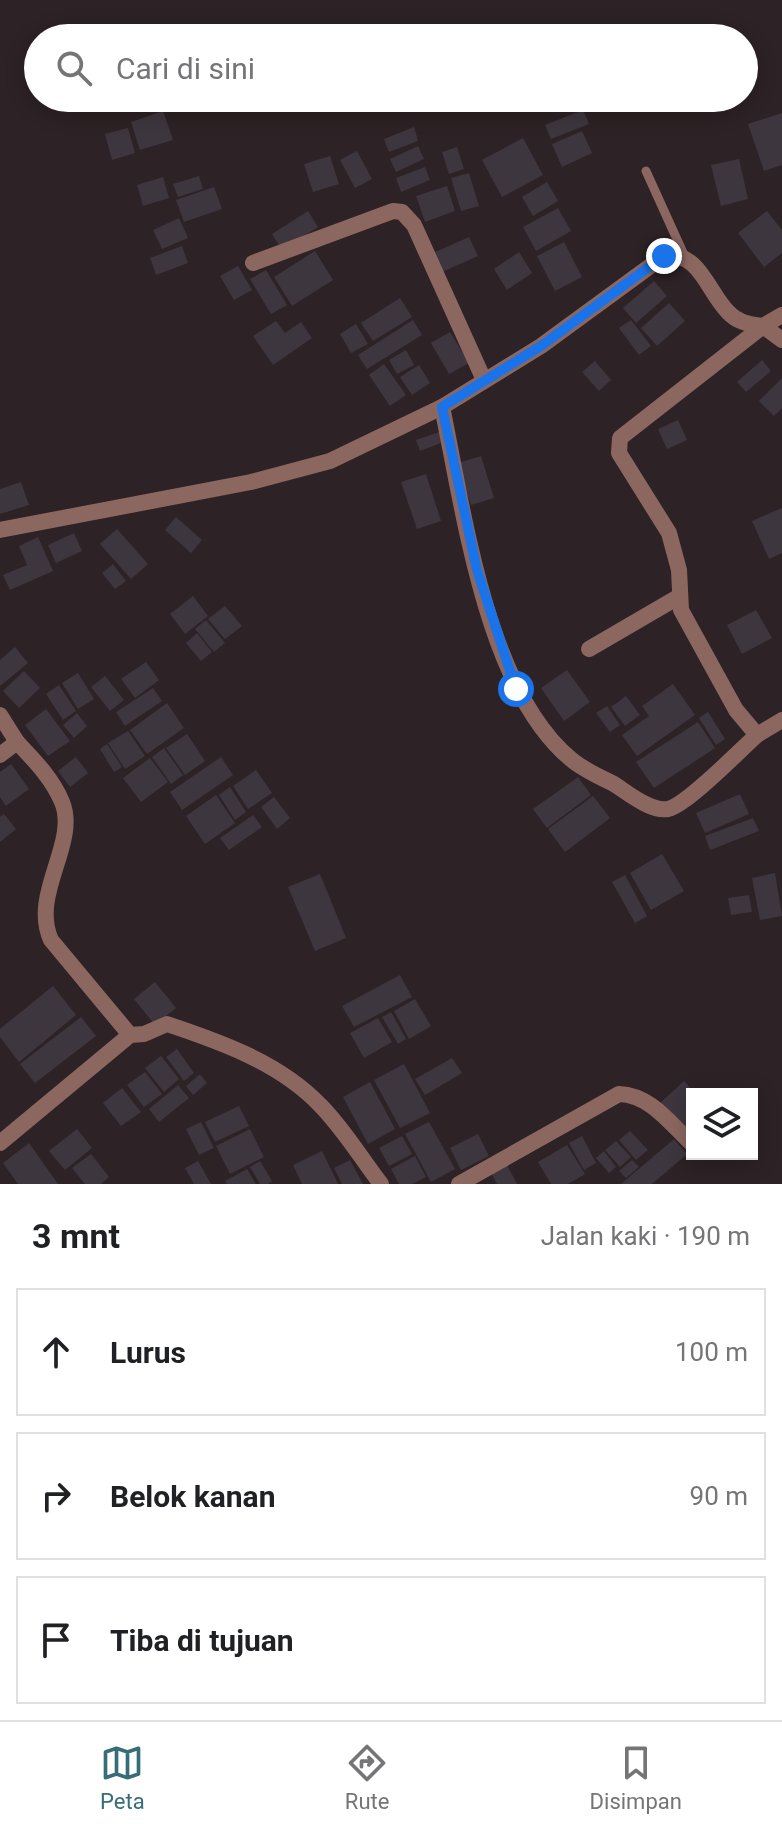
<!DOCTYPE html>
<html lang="id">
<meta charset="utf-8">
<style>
:root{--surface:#fff;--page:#f6f6f6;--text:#202124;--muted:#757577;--line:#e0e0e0;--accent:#376d76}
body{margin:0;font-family:Roboto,sans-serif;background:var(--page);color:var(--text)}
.controls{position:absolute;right:24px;bottom:24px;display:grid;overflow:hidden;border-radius:0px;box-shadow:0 4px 20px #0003}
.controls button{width:72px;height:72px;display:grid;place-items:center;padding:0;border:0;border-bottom:2px solid var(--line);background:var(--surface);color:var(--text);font:40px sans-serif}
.stop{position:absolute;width:24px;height:24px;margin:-18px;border:6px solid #1a73e8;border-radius:50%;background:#fff}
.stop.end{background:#1a73e8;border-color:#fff;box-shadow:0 2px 8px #0008}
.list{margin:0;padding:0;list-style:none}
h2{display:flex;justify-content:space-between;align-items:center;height:104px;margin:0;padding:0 32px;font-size:34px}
h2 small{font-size:26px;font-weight:400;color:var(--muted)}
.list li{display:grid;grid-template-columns:52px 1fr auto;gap:24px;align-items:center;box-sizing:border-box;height:128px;margin:0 16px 16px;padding:0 16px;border:2px solid var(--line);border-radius:0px}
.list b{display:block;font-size:30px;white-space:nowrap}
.list em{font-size:26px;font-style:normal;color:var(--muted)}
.icon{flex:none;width:44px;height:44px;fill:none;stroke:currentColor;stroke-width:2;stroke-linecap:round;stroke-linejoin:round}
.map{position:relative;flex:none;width:782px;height:1184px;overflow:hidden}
.search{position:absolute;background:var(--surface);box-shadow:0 4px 20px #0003;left:24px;right:24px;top:24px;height:88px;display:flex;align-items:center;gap:20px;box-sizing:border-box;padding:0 28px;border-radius:44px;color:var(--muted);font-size:30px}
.sheet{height:536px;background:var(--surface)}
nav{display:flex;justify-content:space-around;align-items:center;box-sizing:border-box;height:112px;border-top:2px solid var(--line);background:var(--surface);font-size:22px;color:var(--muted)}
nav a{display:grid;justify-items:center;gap:4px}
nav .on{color:var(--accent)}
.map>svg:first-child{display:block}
</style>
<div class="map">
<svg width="782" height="1184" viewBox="0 0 782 1184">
<rect width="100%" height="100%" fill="#2d2225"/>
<g fill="#3e363e">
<polygon points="583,110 589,124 551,139 545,125"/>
<polygon points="163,111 173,140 140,150 131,122"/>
<polygon points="782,113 782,165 764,171 748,124"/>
<polygon points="414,127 418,141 389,152 384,139"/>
<polygon points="128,128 135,153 112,160 105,134"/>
<polygon points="582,131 592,153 562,167 552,144"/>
<polygon points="523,138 543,175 502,197 482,160"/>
<polygon points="418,146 424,159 396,172 390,159"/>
<polygon points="457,147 464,169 449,174 442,152"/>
<polygon points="357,151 372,179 355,188 340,160"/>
<polygon points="330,156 339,184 313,192 304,164"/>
<polygon points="739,159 748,199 721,206 711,165"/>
<polygon points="425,167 430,180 401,192 396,178"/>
<polygon points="469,173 479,206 461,211 451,178"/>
<polygon points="199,176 203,189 178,197 173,184"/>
<polygon points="163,177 169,198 143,206 137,185"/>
<polygon points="547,182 558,201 533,216 522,197"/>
<polygon points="447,186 455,211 425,222 416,196"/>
<polygon points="214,187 222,209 184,222 176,200"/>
<polygon points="558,208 571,231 536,251 523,227"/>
<polygon points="308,211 318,227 282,250 272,234"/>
<polygon points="767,211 782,230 782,253 764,267 738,233"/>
<polygon points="179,218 188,238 162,249 153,230"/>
<polygon points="469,237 478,256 442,272 433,253"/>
<polygon points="564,242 582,277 555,291 537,256"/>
<polygon points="182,246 188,263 156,275 150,258"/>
<polygon points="315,251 333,280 292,306 274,277"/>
<polygon points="519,252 532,273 507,290 494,269"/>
<polygon points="238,266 252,290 234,300 220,276"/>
<polygon points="266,270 287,305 271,314 250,279"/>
<polygon points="654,281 667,296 636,323 623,308"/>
<polygon points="400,298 412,317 373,341 361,323"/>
<polygon points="669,303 685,321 657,346 641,328"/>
<polygon points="413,320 422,335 367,369 358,355"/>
<polygon points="631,320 651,346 639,355 619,328"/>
<polygon points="276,321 285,333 301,322 312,338 273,365 253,336"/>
<polygon points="356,324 368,344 351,353 340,334"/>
<polygon points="450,332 469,363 449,374 431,343"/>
<polygon points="406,350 414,365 397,374 389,360"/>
<polygon points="762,360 771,371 746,392 737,382"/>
<polygon points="595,361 611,380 599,391 582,372"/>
<polygon points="384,364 406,395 390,406 369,375"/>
<polygon points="419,365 430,383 412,395 400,377"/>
<polygon points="782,378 782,408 774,416 759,401"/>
<polygon points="678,420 687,440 667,449 658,429"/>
<polygon points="442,431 446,441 420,451 416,440"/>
<polygon points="481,456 494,498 471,505 458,463"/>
<polygon points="426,474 441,521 417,529 401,482"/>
<polygon points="21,482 29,505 0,514 0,489"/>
<polygon points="782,508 782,553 769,559 752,521"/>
<polygon points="176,517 202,540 191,553 165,530"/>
<polygon points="117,529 148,564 131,579 100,544"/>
<polygon points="74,533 82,551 56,563 48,545"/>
<polygon points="38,537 53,571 10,590 3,575 27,565 19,546"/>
<polygon points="113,564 126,581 115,589 102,573"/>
<polygon points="193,596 208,616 185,634 170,614"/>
<polygon points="225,606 242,626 225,639 208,619"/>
<polygon points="756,610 772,638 742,654 727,625"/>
<polygon points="206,620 225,643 214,652 195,629"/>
<polygon points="197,633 212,652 201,661 186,643"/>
<polygon points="15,647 28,663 0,686 0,660"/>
<polygon points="146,662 159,680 135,698 121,679"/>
<polygon points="567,670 590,702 564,721 541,688"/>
<polygon points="24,671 40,688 19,708 3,691"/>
<polygon points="78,673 94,699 78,709 62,683"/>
<polygon points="105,676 124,700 110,711 91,687"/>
<polygon points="673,684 695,715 637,756 622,735 649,716 642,706"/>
<polygon points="59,685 76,711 63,720 46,694"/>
<polygon points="153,688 162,701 125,726 116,712"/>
<polygon points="626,696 640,715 625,726 611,707"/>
<polygon points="167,703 184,728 147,754 130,730"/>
<polygon points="607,706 620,725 610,732 596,713"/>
<polygon points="46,709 70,741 48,756 25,725"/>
<polygon points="708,712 725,739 716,745 699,718"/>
<polygon points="77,713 87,726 74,738 63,725"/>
<polygon points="698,722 715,748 654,788 636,762"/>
<polygon points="128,731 145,756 125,769 108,743"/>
<polygon points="187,734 205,761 185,775 166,748"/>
<polygon points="107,744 122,767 114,772 100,749"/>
<polygon points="164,748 183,775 171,784 152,757"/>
<polygon points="76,757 88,773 70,787 58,771"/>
<polygon points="221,757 233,775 182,810 170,792"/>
<polygon points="150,758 168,782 141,802 123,778"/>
<polygon points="11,764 29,789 6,806 0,797 0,772"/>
<polygon points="256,770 272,793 248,809 233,786"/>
<polygon points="578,777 591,795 547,828 533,809"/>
<polygon points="230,787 246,812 235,820 219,795"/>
<polygon points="740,794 749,814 705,833 696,813"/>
<polygon points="216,795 235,823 205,844 186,816"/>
<polygon points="593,796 610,818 565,852 548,829"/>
<polygon points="274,797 290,818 277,829 261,807"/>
<polygon points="4,814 16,829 0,842 0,817"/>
<polygon points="253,815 262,827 229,850 220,838"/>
<polygon points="753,818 759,831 710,850 705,836"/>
<polygon points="662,854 684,891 651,910 630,873"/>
<polygon points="775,873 782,916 760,920 752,878"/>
<polygon points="320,874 346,938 315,951 288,887"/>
<polygon points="625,875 647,916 635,923 612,882"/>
<polygon points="749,895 752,912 731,915 728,898"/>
<polygon points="400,975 412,997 354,1027 342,1006"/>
<polygon points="155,982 176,1008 155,1025 134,999"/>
<polygon points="53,986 76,1015 19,1062 0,1037 0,1029"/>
<polygon points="415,999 431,1026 409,1039 394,1011"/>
<polygon points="391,1012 406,1039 398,1044 382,1017"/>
<polygon points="81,1017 96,1036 35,1083 20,1064"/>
<polygon points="378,1018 392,1042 364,1058 350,1033"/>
<polygon points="177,1049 194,1073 184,1081 166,1057"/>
<polygon points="161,1056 179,1079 164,1092 145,1068"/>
<polygon points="452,1058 462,1073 425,1095 415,1079"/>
<polygon points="404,1064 430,1113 400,1128 374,1080"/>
<polygon points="145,1072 162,1094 144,1107 127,1085"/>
<polygon points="200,1074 207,1083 193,1095 186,1086"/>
<polygon points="684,1081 696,1094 692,1094 692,1122 682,1130 659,1104"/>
<polygon points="370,1082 395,1129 368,1144 343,1097"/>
<polygon points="178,1085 189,1098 159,1122 149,1109"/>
<polygon points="122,1088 141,1112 121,1126 103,1103"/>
<polygon points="239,1106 249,1126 215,1142 205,1122"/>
<polygon points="201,1122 214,1148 199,1155 186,1129"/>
<polygon points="429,1122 455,1169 431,1182 405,1134"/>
<polygon points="77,1129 92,1148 65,1170 49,1151"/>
<polygon points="250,1129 264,1157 230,1174 216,1146"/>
<polygon points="630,1131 648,1150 636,1160 619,1140"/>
<polygon points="478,1134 489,1156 461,1170 450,1148"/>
<polygon points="402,1136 412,1154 389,1166 379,1148"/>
<polygon points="582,1136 596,1163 584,1170 569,1143"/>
<polygon points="674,1139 687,1154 652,1184 621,1184"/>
<polygon points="616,1141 631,1157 620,1167 605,1150"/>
<polygon points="29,1143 58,1184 18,1184 3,1163"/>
<polygon points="567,1145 585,1174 568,1184 551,1184 538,1162"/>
<polygon points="322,1151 338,1184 302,1184 293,1165"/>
<polygon points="604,1151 616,1167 609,1173 596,1158"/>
<polygon points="91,1154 109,1177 101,1184 85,1184 72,1168"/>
<polygon points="415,1156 426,1177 412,1184 399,1184 391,1169"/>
<polygon points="350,1160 363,1184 342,1184 334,1168"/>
<polygon points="632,1160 639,1167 626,1178 619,1171"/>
<polygon points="198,1161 211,1184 194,1184 185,1168"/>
<polygon points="260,1161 272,1181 268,1184 260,1184 250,1167"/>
<polygon points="507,1165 517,1184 497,1184 491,1173"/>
<polygon points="247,1169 256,1184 227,1184 225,1181"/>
</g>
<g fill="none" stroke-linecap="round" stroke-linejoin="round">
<polyline stroke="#8c6760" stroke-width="9" points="646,171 685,257"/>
<g stroke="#8c6760" stroke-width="16">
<polyline points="253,263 393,211 402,212 414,225 484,380"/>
<polyline points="782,340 763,326 620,438 619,453 669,533 679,570 681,610 736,710 757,735 782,720"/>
<path d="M 442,407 C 464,511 486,690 572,760 C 584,770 600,777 614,784 C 628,793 651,812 668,809 C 687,805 740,750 757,735"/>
<path d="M 0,530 L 251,482 L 330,461 L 442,407 L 541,346 L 664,256 C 700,251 707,291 728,312 C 738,323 750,324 763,326 L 782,315"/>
<polyline points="589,649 680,596"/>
<polyline points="0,715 17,742 0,755"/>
<path d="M 17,742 C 34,760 52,778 62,802 C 79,843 30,894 51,940 L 130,1035"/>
<path d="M 0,1143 L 130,1035 L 144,1034 L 167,1024 C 221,1042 280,1063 320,1105 C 343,1128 361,1158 381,1184"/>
<path d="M 459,1184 L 619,1094 C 650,1095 669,1122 691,1143"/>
</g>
</g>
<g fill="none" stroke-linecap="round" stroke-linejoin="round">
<polyline stroke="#1a73e8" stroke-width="10" points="516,689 477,570 442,407 541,346 664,256"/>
</g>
</svg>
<div class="controls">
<button><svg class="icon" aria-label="layers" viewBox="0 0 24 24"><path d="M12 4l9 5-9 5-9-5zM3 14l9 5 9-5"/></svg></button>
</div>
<div class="stop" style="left:516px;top:689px"></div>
<div class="stop end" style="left:664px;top:256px"></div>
<div class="search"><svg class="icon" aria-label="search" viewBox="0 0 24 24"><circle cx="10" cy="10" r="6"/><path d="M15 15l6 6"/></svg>Cari di sini</div>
</div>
<section class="sheet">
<h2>3 mnt<small>Jalan kaki · 190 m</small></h2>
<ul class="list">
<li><svg class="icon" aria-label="ahead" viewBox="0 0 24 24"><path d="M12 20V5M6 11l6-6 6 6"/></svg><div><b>Lurus</b></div><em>100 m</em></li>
<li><svg class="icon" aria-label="right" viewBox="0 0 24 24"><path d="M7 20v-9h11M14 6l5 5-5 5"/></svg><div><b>Belok kanan</b></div><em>90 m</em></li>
<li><svg class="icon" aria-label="arrive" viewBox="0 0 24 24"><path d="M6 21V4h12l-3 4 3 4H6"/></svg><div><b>Tiba di tujuan</b></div></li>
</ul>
</section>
<nav>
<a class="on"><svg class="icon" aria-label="map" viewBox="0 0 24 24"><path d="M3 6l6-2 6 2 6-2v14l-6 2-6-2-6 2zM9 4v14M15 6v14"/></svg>Peta</a>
<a><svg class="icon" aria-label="directions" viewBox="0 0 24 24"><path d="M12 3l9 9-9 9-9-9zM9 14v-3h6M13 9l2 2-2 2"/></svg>Rute</a>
<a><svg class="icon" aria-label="saved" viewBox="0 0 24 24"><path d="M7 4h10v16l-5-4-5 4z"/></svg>Disimpan</a>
</nav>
